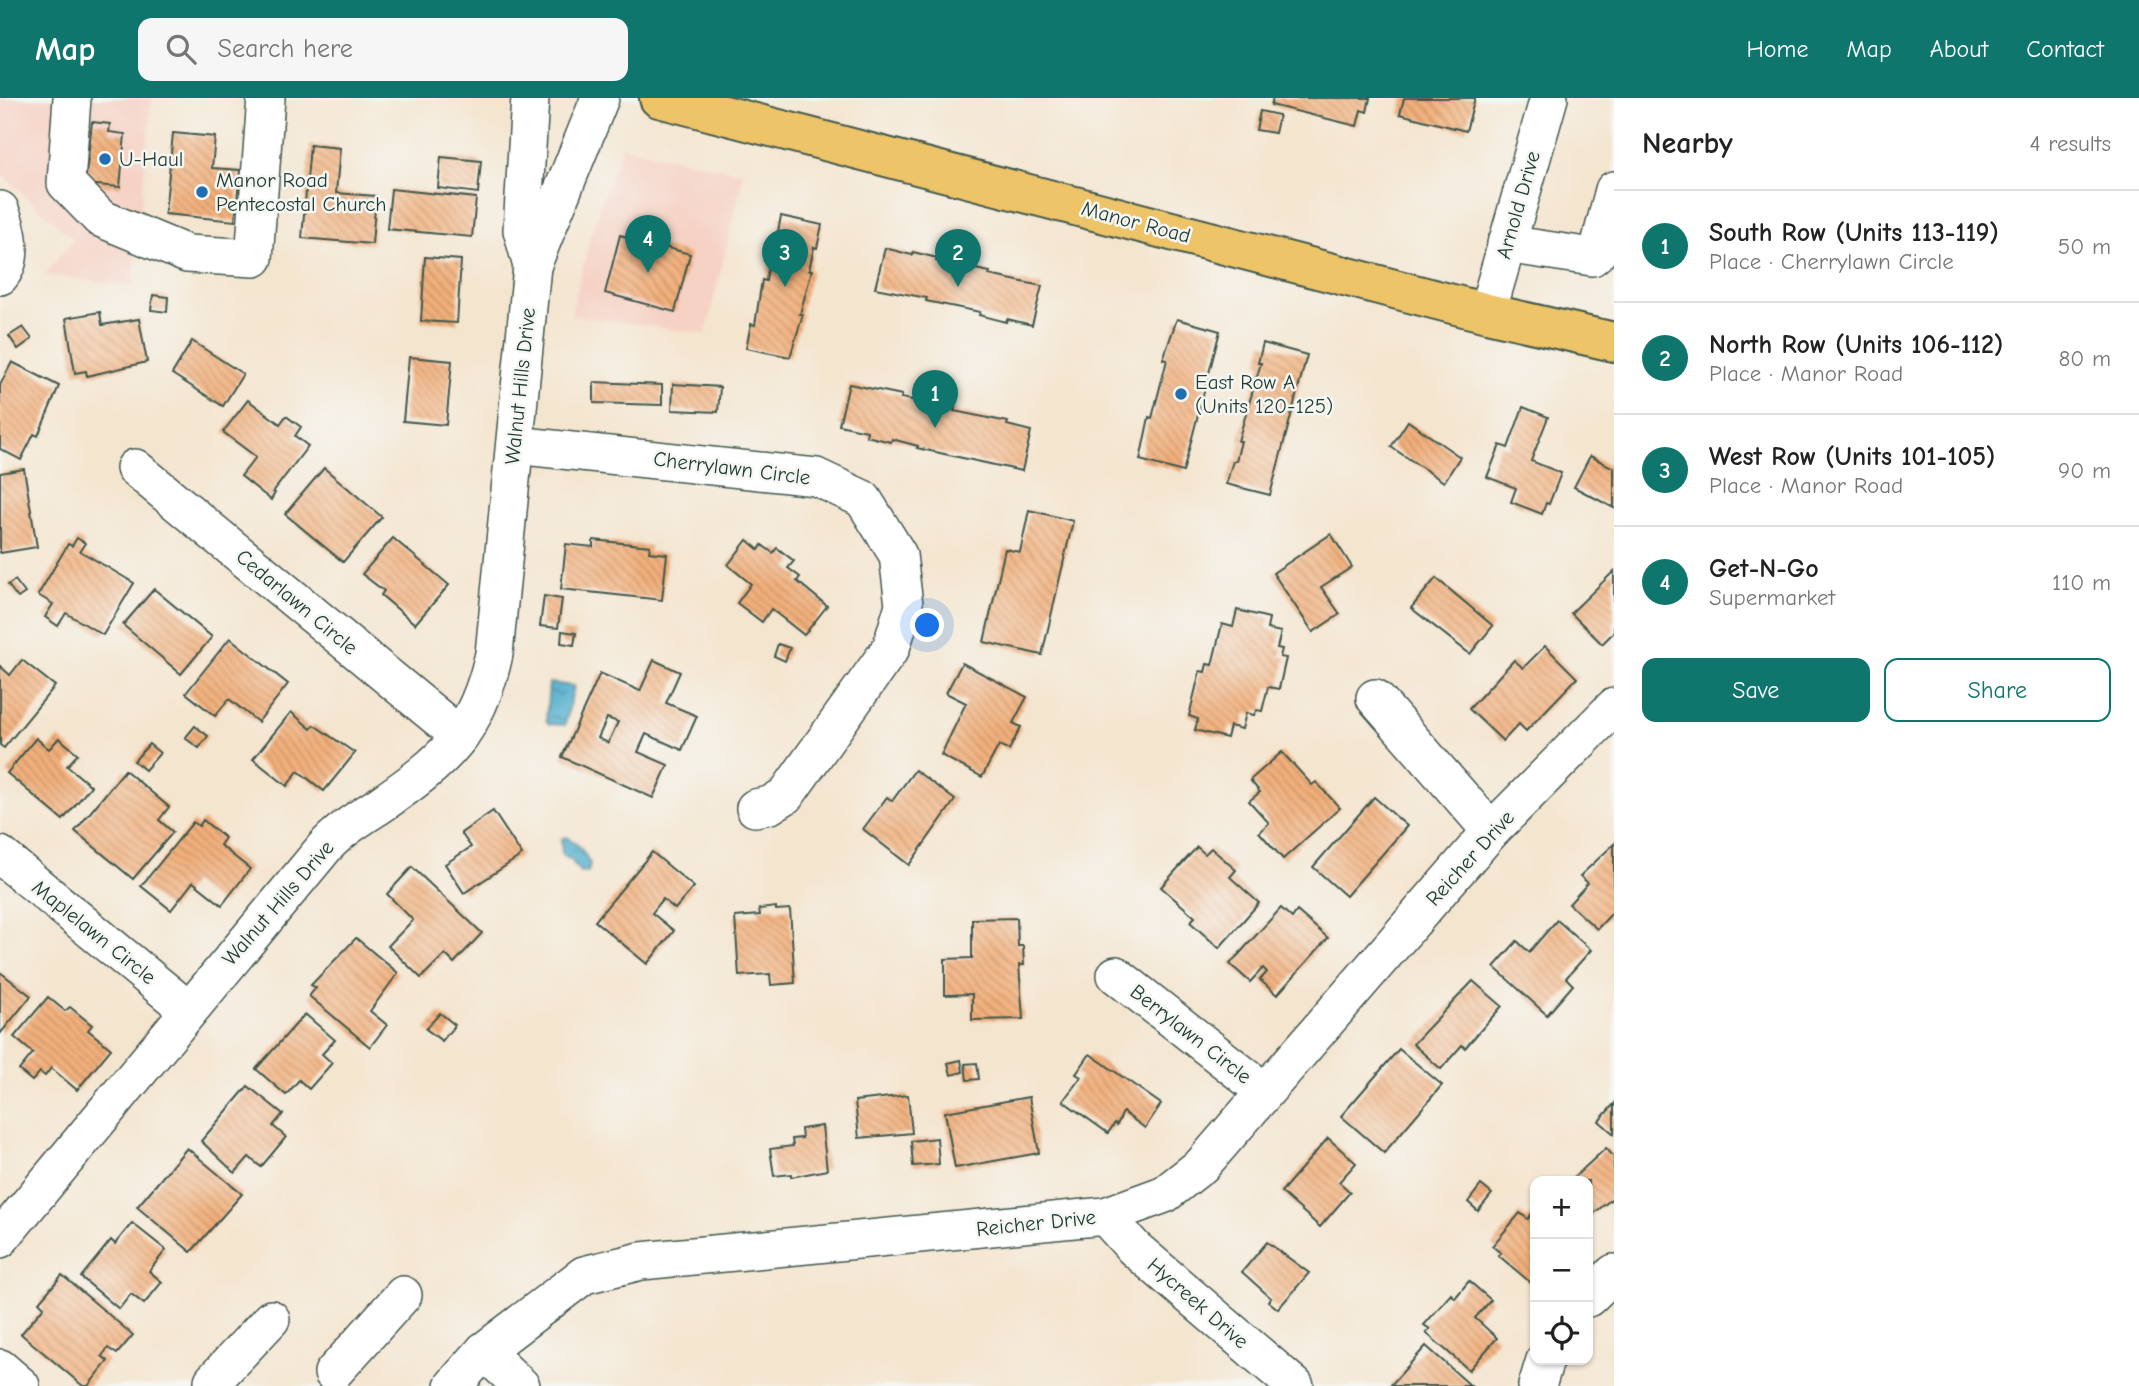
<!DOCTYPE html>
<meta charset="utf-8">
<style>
:root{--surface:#fff;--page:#f6f6f6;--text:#222;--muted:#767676;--line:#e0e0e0;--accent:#0f766e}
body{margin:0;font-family:"Comic Neue",sans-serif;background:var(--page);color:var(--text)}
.controls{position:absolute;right:21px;bottom:21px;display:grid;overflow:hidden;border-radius:14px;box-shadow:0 2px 5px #0004}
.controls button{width:63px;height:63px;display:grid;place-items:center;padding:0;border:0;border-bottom:2px solid var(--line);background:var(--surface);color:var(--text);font:35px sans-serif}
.you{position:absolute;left:928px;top:528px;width:24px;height:24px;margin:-18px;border:5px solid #fff;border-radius:50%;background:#1a73e8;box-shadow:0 0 0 10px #1a73e833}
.badge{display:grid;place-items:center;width:46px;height:46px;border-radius:50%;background:var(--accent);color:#fff;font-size:23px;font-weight:700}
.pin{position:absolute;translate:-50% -58px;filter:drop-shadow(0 2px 4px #0008)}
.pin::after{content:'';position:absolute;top:37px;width:24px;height:21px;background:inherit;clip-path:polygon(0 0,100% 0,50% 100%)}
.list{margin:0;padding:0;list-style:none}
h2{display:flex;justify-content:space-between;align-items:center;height:91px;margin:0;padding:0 28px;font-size:30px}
h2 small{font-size:23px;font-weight:400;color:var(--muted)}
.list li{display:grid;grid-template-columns:46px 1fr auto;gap:21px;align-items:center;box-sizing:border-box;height:112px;padding:0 28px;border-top:2px solid var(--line)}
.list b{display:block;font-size:26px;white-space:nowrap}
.list p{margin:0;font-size:23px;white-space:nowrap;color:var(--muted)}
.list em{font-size:23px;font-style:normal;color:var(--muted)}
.actions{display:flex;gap:14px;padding:21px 28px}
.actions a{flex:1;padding:16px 0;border:2px solid var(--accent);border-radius:14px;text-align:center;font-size:24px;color:var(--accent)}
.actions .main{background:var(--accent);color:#fff}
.icon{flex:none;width:38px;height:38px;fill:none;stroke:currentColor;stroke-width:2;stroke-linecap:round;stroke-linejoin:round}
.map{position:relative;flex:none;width:1614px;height:1288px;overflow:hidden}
header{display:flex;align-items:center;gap:42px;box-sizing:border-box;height:98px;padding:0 35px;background:var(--accent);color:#fff}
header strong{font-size:33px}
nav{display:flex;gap:38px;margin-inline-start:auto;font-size:24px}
.search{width:490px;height:63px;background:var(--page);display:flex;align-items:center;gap:18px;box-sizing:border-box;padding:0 24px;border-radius:14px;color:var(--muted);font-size:26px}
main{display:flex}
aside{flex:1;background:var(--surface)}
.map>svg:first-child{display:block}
</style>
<header>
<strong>Map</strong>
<div class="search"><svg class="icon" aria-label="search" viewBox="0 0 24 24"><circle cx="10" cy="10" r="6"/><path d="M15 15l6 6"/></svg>Search here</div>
<nav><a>Home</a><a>Map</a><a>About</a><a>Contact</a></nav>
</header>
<main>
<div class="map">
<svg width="1614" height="1288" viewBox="0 0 1614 1288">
<defs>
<pattern id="water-ripples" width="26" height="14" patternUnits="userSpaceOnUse" patternTransform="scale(1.75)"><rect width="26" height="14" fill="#4cabcb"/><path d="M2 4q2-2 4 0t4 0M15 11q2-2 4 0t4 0" fill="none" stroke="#3f8ca6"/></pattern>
<pattern id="building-back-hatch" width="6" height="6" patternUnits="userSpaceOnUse" patternTransform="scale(1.75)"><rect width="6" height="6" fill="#f3b07b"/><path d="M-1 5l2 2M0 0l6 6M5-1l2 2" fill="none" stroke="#c49066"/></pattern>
</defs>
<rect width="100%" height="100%" fill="#f6f6f2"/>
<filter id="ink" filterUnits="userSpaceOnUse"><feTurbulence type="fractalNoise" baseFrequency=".0143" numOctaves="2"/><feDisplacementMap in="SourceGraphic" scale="14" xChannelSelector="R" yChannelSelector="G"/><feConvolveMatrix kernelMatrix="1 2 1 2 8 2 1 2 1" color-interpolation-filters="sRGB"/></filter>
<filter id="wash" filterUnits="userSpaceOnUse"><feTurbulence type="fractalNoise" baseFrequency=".00686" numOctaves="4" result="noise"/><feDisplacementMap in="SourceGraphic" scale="28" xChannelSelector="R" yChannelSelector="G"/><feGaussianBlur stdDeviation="1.57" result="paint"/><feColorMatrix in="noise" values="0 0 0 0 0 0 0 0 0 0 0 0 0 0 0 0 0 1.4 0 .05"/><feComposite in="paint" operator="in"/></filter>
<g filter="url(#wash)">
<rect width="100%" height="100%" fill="#f4e5cf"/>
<g fill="#f6d2c5">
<polygon points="0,0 152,0 133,189 45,177 73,141 0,75"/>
<polygon points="622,49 744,75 706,236 571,217 593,128"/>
</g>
<g fill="url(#water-ripples)" stroke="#367480" stroke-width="2">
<polygon points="549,585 574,588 565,627 549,626 546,622"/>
<path d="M 565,739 C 579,745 583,753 590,766 L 588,774 L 580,774 L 571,762 L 562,757 L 561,741 Z"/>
</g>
<g id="blocks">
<g fill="url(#building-back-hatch)" fill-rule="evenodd">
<polygon points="1273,0 1370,0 1367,14 1361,12 1357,28 1271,7"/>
<polygon points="1404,0 1475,0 1466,33 1400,16"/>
<polygon points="1260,13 1279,17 1275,35 1256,32"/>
<polygon points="92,24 110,26 109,34 125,36 120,89 85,86"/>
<polygon points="173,35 215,39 212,70 240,72 235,123 165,116"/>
<polygon points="310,47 340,50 336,95 376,98 372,146 302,140"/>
<polygon points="441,59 481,63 478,95 438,90"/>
<polygon points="391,91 476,100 472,139 387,131"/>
<polygon points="781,118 822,127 817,150 814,149 809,172 812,172 800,216 803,216 790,259 746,250 751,226 755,227 762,182 766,183 773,138 777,139"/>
<polygon points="620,137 690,156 675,214 605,195"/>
<polygon points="885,150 912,157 913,154 937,160 936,163 990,174 989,177 1042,188 1032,227 1007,221 1006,224 979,217 980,214 926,203 927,200 875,190"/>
<polygon points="425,159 461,162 457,225 421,223"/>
<polygon points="153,197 168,199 167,214 151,212"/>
<polygon points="100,214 102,227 139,221 147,264 87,278 86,273 75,275 66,220"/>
<polygon points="1177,221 1220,233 1183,374 1140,362 1149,319 1152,320 1167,262 1163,261"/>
<polygon points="23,229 32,241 18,251 9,238"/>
<polygon points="192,243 243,276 223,308 172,276"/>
<polygon points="1263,245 1307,257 1270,397 1226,386 1233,363 1236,363 1241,343 1238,343 1261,265 1258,265"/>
<polygon points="409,259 452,263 446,327 403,323"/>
<polygon points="12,264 59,288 38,338 34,336 21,362 0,351 0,287"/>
<polygon points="594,284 662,287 662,307 594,305"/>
<polygon points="673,286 720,289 718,314 672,312"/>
<polygon points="849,286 902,297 901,300 955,310 954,313 1008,324 1007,327 1031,333 1022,373 917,350 918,348 892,341 891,344 866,338 867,333 839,327"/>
<polygon points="248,302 280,326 286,318 301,329 295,338 308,348 273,394 275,395 271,402 241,378 256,359 223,334"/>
<polygon points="1523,309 1548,319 1531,363 1561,375 1549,406 1546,405 1542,416 1511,404 1516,390 1487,379 1500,347 1508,350"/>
<polygon points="1408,323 1460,359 1444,384 1391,349"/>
<polygon points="1590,358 1614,370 1614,410 1574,389"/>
<polygon points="324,370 382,419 343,464 285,416"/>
<polygon points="24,371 37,449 0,455 0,375"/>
<polygon points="1029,412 1073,423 1042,557 984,544 1005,451 1020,454"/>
<polygon points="1331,436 1352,469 1321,489 1340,516 1313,534 1273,475"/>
<polygon points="77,440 85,445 80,453 134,485 103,537 66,515 58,528 45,519 53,506 38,497 68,446 72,448"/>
<polygon points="393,440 449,487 415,526 381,497 384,493 362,476"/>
<polygon points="593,442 650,448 649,454 667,456 662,502 561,491 566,446 593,449"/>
<polygon points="747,442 759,452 762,447 773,455 777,450 794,463 788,470 800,479 797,483 827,508 804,537 771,511 762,524 737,505 751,486 728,467"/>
<polygon points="1614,473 1614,534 1602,546 1571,515"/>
<polygon points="1436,480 1493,528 1470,556 1411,510"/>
<polygon points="15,482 25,495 18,500 8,487"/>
<polygon points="154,491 212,539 181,576 123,527"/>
<polygon points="544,498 562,501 558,530 540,528"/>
<polygon points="1237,512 1269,520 1267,531 1281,534 1277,550 1282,551 1280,559 1286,560 1279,591 1268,589 1262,613 1257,612 1254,617 1246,615 1242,631 1230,628 1227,640 1195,632 1198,621 1189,618 1200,573 1205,574 1207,566 1212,567 1222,526 1233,529"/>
<polygon points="562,533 576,535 574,547 561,545"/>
<polygon points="230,540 288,586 258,624 229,601 215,618 186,595"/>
<polygon points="778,546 790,550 785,563 774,558"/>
<polygon points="1545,548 1577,580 1526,633 1519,626 1503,643 1469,611 1514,562 1523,570"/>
<polygon points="22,562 55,588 4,650 0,647 0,568 10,577"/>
<path d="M 654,562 L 680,574 L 666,605 L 697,618 L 682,652 L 646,636 L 638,654 L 668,667 L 653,700 L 562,659 L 600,575 L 640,593 ZM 607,620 L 618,624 L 608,645 L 598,640 Z"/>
<polygon points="962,565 1027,599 1013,625 1021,629 1009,652 999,647 982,679 941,657 966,605 946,595"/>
<polygon points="291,614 311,631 314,627 355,655 324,693 298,673 287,688 253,661"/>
<polygon points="195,628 208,638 199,650 185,640"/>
<polygon points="36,640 49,651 59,640 78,656 67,668 91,688 63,722 7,675"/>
<polygon points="149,646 160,655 145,672 134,663"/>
<polygon points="1282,654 1312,687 1316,684 1340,710 1283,761 1259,734 1269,725 1249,703 1260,694 1250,682"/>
<polygon points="125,672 169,709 159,722 173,734 133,781 75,733"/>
<polygon points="915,672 955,702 909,767 863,731 887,699 892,703"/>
<polygon points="1374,699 1407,728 1346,798 1313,769"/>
<polygon points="493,713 522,757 464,795 445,766 471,749 461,735"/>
<polygon points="203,722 225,740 220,747 250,771 222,807 193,784 171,812 141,788 193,724 199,728"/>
<polygon points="1614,746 1614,817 1612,815 1597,831 1569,806 1588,785 1580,778"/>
<polygon points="1197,749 1205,756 1211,750 1236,772 1230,779 1259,805 1219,850 1190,824 1195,819 1161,789"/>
<polygon points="652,754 694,789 675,811 663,801 652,815 674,833 647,866 595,823"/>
<polygon points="412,769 482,835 454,865 445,856 421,880 388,848 413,822 387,796"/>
<polygon points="776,809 776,812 790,811 795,885 771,887 770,876 739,878 735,819 760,817 759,811"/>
<polygon points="1281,810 1292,820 1297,813 1328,840 1277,897 1260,882 1267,874 1263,870 1250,884 1230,866"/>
<polygon points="1017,820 1018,848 1023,848 1024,867 1019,867 1023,921 972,922 972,896 945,897 945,861 972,860 972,821"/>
<polygon points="1557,822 1591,852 1566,880 1573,887 1547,917 1494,869 1517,843 1529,854"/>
<polygon points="356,840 398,875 370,913 387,927 370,949 309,898 316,890 311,887"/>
<polygon points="0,874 31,898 0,936"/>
<polygon points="1473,883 1502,908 1465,950 1462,947 1441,971 1413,946"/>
<polygon points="48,899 65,913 70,909 92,927 88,932 111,951 77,992 51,970 45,978 40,974 32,983 19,972 33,955 14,939"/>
<polygon points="440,915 455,927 442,943 426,931"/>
<polygon points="305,916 335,942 322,956 332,965 309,991 299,982 286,997 256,971"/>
<polygon points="1399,951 1442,987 1384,1055 1341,1018"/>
<polygon points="1090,956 1161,1006 1145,1030 1123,1014 1117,1027 1115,1025 1108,1035 1063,1003 1081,979 1076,976"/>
<polygon points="961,962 963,974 951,977 948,965"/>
<polygon points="977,965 979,981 967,982 965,966"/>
<polygon points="248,988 283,1016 273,1028 286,1039 261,1069 249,1059 235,1075 201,1043"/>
<polygon points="908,997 912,1035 859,1040 855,1003"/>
<polygon points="1029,999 1039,1055 955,1070 945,1014"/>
<polygon points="1614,1006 1614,1036 1599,1023"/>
<polygon points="822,1028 827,1072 791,1079 791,1076 774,1078 770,1051 793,1048 792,1041 802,1040 801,1031"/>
<polygon points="937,1040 939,1066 913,1068 911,1043"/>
<polygon points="1328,1040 1356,1065 1339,1084 1350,1094 1320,1129 1281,1094"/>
<polygon points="187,1050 242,1096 191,1154 137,1109"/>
<polygon points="1606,1050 1614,1059 1614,1099 1588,1120 1588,1083 1570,1083"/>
<polygon points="1481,1087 1492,1096 1478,1113 1468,1104"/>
<polygon points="1520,1115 1528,1121 1531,1117 1535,1120 1535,1181 1531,1185 1498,1157 1501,1155 1492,1148"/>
<polygon points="132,1125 166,1152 149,1173 162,1184 144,1206 131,1196 119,1211 81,1179 111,1142 115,1146"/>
<polygon points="1267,1144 1309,1175 1278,1211 1268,1203 1271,1200 1242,1174"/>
<polygon points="62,1177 133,1237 117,1256 108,1250 102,1258 108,1263 88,1288 83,1288 21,1236 44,1209 39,1204"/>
<polygon points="1469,1183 1491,1202 1475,1220 1497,1240 1469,1272 1426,1235 1430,1231 1424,1227 1451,1196 1455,1200"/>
<polygon points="1426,1248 1471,1288 1390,1288"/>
</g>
</g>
</g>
<g filter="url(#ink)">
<use href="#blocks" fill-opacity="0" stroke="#3f564b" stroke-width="2"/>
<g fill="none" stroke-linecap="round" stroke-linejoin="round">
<g stroke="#3f564b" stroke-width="40">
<g id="minor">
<polyline points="72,0 66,85 100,120 187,156 254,160 266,0"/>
<polyline points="530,0 522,132 532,168"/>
<path d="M 0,112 C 8,131 15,161 0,178"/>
<polyline points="1506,146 1592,159 1598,154 1614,92"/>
<polyline points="1487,215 1549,0"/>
<polyline points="515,347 816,379 863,401 898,457 904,507 891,550 786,697 770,707 755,710"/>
<polyline points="135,370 460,638"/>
<polyline points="1375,600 1491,733"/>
<polyline points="0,757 187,911"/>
<polyline points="1116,877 1265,994"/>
<polyline points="1105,1118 1134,1150 1295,1288"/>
<path d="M 0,1141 L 324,750 C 340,732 360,720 380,707 C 444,663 477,635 494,556 L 532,168 L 600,0"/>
<polyline points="1588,1200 1614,1175"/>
<polyline points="484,1253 521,1288"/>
<polyline points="0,1270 21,1288"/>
<polyline points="333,1275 403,1197"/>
<polyline points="213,1283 271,1221"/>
<polyline points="453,1288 484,1253 584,1177 641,1163 1105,1118 1165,1096 1202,1067 1491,733 1614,609"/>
<polyline points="1537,1288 1545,1262"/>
</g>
</g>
<g stroke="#3f564b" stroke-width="42">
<polyline id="major" points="659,0 1487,215 1614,244"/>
</g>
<use href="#minor" stroke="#fff" stroke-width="37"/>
<use href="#major" stroke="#eec469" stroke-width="38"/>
</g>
</g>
<g fill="#1f6fb2" stroke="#f6f6f2" stroke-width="2.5">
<circle cx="105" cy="61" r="7"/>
<circle cx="202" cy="94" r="7"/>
<circle cx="1181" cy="296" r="7"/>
</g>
<g text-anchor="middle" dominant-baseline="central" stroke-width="5" stroke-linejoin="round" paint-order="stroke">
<g font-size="21" fill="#1f3d34" stroke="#f6f6f2" text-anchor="start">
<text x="119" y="61">U-Haul</text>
<text x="216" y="82">Manor Road<tspan x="216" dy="24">Pentecostal Church</tspan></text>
<text x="1195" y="284">East Row A<tspan x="1195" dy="24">(Units 120-125)</tspan></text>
</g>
<g font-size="21" fill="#1f3d34" stroke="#f6f6f2">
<text transform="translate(1518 107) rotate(-74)">Arnold Drive</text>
<text transform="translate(1136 124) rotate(15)">Manor Road</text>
<text transform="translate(520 288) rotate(-84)">Walnut Hills Drive</text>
<text transform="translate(732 370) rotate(7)">Cherrylawn Circle</text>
<text transform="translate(297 504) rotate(40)">Cedarlawn Circle</text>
<text transform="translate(1470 760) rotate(-48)">Reicher Drive</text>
<text transform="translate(278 805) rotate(-49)">Walnut Hills Drive</text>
<text transform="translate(94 834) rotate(39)">Maplelawn Circle</text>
<text transform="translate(1191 936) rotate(38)">Berrylawn Circle</text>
<text transform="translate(1036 1125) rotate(-6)">Reicher Drive</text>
<text transform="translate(1198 1205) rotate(41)">Hycreek Drive</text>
</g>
</g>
</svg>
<div class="controls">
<button>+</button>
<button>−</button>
<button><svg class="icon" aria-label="locate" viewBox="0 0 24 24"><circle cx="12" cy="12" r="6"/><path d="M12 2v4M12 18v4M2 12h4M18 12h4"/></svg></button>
</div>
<div class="you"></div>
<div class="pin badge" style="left:935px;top:330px">1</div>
<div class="pin badge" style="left:958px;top:189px">2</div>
<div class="pin badge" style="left:785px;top:189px">3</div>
<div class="pin badge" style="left:648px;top:175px">4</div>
</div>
<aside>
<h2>Nearby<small>4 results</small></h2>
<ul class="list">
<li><span class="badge">1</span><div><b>South Row (Units 113-119)</b><p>Place · Cherrylawn Circle</p></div><em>50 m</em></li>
<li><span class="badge">2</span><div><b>North Row (Units 106-112)</b><p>Place · Manor Road</p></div><em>80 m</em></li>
<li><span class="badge">3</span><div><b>West Row (Units 101-105)</b><p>Place · Manor Road</p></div><em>90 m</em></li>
<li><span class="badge">4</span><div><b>Get-N-Go</b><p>Supermarket</p></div><em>110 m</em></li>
</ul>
<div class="actions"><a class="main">Save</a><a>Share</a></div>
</aside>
</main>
